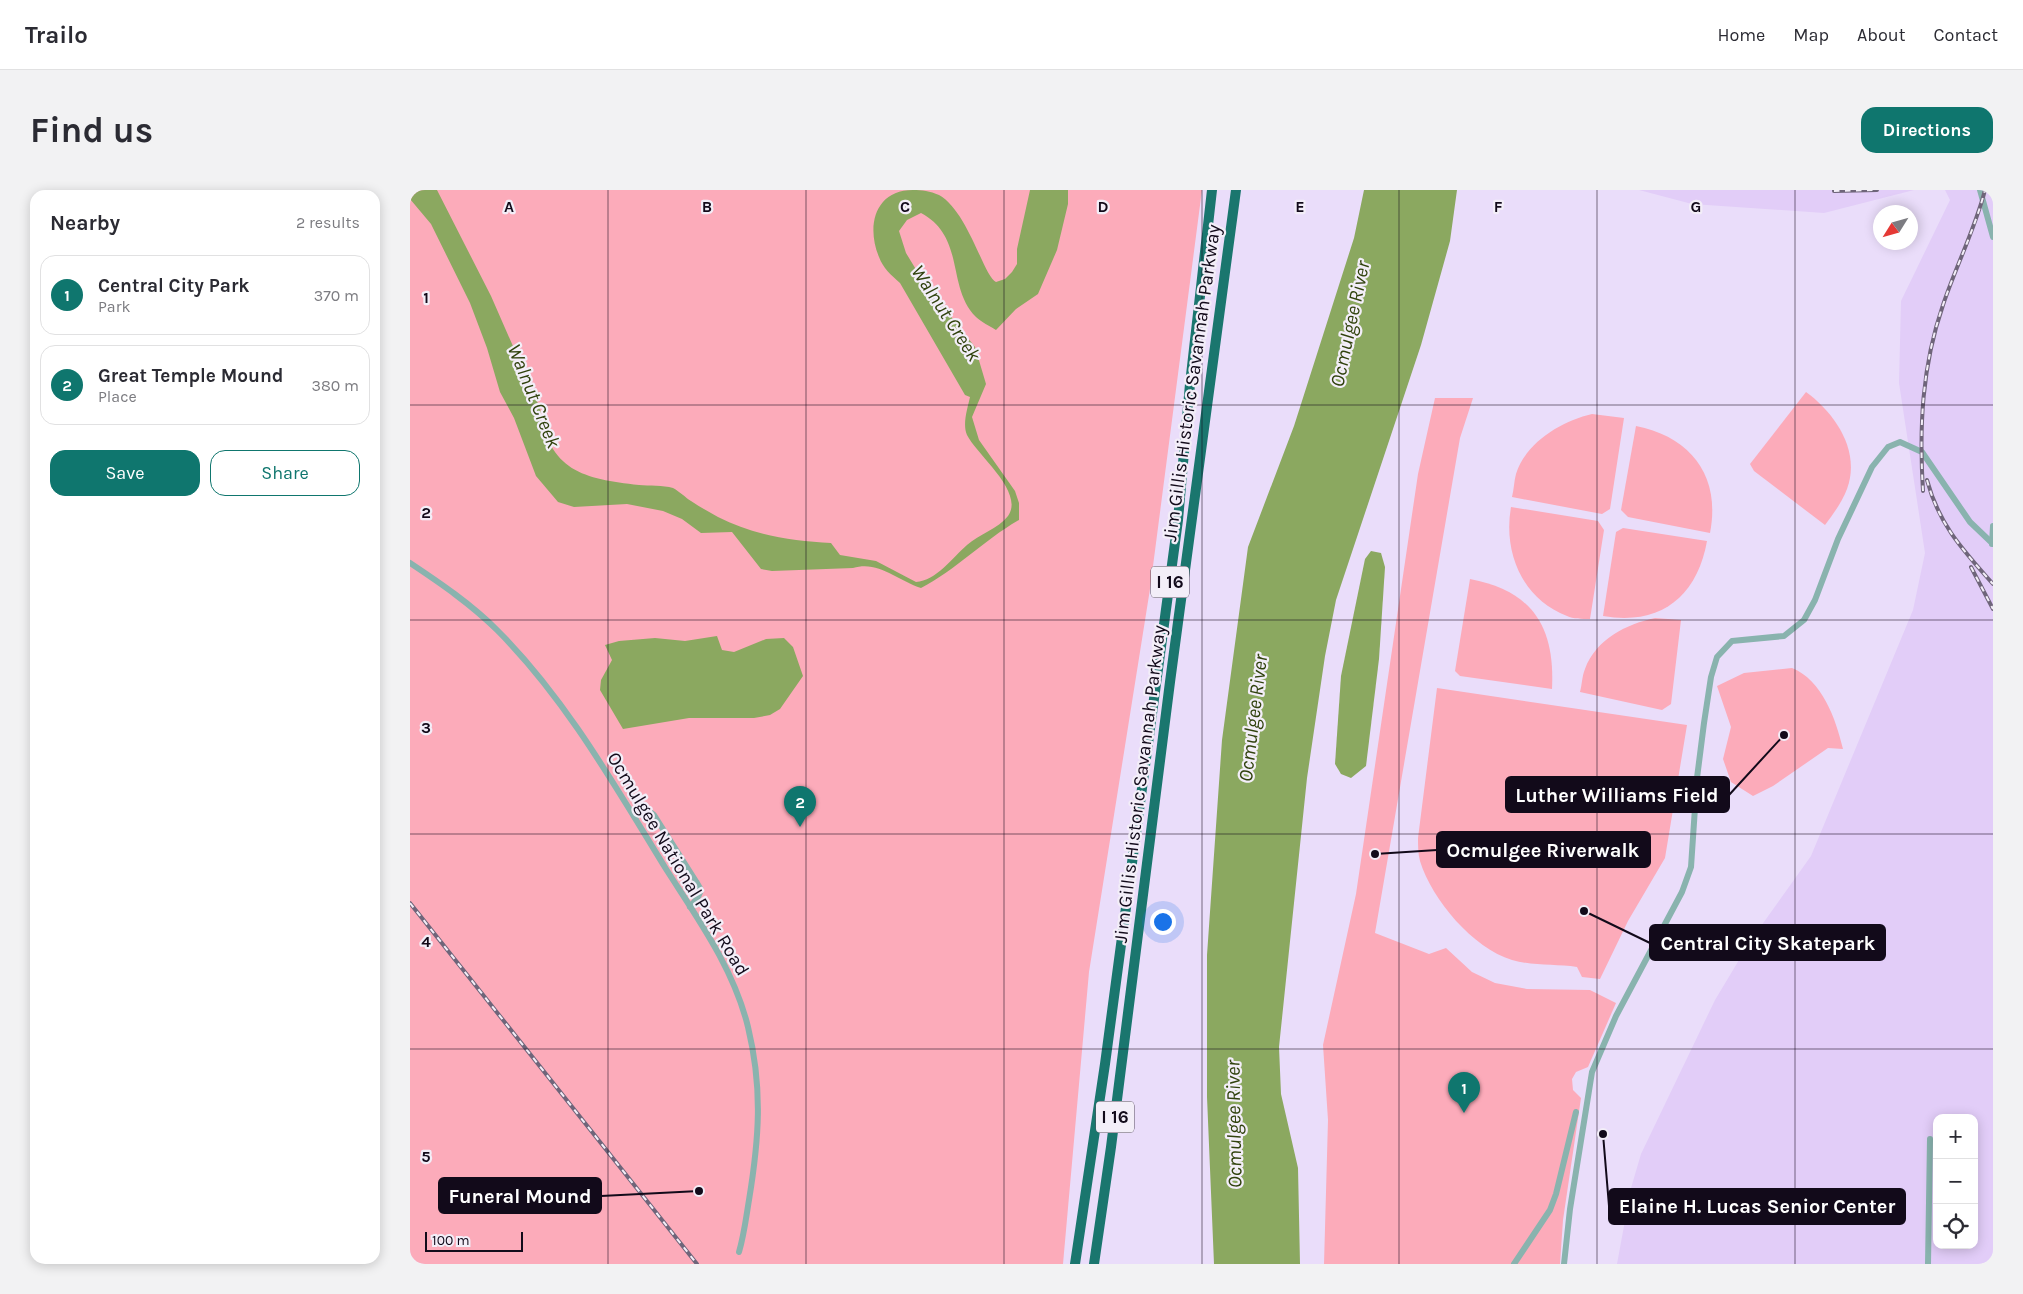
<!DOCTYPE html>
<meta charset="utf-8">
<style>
:root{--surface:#fff;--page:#f2f2f3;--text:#2b2b33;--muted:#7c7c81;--line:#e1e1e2;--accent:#0f766e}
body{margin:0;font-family:Karla,sans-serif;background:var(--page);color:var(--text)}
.controls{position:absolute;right:15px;bottom:15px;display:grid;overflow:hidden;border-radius:10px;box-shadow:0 2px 12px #0003}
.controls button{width:45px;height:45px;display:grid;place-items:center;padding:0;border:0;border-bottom:1px solid var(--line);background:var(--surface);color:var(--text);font:25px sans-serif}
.compass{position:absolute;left:1463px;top:15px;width:45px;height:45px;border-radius:50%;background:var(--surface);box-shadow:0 2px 12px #0003;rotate:233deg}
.scale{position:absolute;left:15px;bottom:12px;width:98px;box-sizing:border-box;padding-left:5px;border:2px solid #120a1a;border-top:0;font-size:14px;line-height:18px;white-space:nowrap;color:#120a1a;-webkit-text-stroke:4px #f3eef8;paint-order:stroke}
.you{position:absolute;left:752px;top:731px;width:18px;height:18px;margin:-12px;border:4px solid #fff;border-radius:50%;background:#1a73e8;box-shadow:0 0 0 8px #1a73e833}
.badge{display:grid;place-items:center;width:32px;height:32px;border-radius:50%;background:var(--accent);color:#fff;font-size:16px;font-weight:700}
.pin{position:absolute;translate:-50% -41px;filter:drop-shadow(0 1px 2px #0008)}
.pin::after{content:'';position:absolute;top:26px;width:18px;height:15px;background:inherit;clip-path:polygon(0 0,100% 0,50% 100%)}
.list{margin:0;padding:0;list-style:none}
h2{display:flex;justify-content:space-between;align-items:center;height:65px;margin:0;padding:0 20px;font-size:21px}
h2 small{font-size:16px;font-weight:400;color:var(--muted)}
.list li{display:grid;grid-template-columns:32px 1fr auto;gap:15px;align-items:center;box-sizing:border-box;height:80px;margin:0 10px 10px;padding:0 10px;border:1px solid var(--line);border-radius:15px}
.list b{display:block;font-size:19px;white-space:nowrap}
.list p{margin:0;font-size:16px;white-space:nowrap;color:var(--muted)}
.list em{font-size:16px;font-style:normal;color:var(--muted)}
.actions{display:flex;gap:10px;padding:15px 20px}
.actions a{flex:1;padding:11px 0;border:1px solid var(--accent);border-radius:15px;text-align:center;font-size:18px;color:var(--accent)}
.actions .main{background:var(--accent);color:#fff}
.icon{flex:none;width:28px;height:28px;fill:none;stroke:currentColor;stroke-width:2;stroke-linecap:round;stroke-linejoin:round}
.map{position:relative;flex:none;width:1583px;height:1074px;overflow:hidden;border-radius:15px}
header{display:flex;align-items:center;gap:30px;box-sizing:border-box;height:70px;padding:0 25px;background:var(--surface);border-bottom:1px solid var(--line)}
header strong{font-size:24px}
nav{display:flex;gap:28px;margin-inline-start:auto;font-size:18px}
.intro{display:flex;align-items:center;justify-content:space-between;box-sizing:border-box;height:120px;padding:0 30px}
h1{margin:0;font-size:35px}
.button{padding:12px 22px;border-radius:15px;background:var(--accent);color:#fff;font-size:18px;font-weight:700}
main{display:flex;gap:30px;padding:0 30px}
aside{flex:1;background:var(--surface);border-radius:15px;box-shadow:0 2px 12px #0003}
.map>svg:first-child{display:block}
</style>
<header>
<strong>Trailo</strong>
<nav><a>Home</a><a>Map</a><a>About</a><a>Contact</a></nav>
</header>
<div class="intro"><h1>Find us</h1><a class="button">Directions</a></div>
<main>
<aside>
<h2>Nearby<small>2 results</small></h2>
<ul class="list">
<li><span class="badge">1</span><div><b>Central City Park</b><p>Park</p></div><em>370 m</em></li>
<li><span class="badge">2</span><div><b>Great Temple Mound</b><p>Place</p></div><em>380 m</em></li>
</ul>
<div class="actions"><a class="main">Save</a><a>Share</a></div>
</aside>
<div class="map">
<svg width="1583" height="1074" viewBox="0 0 1583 1074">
<rect width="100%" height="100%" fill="#eaddfa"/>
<g fill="#e2cdf8" fill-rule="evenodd">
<polygon points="1229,0 1504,0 1414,23 1282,14"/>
<path d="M 1535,0 L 1583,0 L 1583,1074 L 1207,1074 L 1221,998 L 1231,964 L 1305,810 L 1341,750 L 1401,666 L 1503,420 L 1515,363 L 1489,193 L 1491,111 L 1540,10 ZM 1527,928 L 1564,928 L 1564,1055 L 1527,1055 Z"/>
</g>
<g fill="#fcabba">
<polygon points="0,0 792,0 740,399 679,782 653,1074 0,1074"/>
<path d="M 1396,202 C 1425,223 1451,261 1437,299 C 1432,312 1424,323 1415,335 L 1344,281 L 1340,274 Z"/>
<polygon points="1025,208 1063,208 1050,248 965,743 1019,764 1036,758 1062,782 1085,793 1117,799 1180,800 1206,813 1178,877 1166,882 1162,889 1163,900 1171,908 1153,1030 1150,1074 914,1074 918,930 913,855 946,704 1008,284"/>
<path d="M 1182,224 L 1214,228 L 1200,319 L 1192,324 L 1102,307 C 1104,299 1104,291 1106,284 C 1116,252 1152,231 1182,224 Z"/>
<path d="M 1226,236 C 1281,247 1311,286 1300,343 L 1218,327 L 1211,320 Z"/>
<path d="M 1101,317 L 1188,331 L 1194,340 L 1180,429 C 1172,429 1163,429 1157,426 C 1112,409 1093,362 1101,317 Z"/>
<path d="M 1213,338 L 1297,351 C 1287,407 1250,436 1193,426 L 1206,342 Z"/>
<path d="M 1060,389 C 1123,401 1145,437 1142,499 L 1050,486 L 1045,481 Z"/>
<path d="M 1245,428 L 1271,430 L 1261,514 L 1252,520 L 1170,502 C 1172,495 1172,486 1175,479 C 1186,449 1217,434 1245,428 Z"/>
<path d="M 1382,478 C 1412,490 1426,529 1433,559 L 1418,558 L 1363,596 L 1343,606 L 1321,592 L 1313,569 L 1321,537 L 1307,496 L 1334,483 Z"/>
<path d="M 1027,498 L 1277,535 L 1255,668 L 1218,731 L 1190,789 L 1172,787 L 1167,777 C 1146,774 1123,776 1102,770 C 1063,758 1022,710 1010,671 C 1008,664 1008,655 1008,648 Z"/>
</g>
<g fill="#8ba860">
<path d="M 0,0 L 27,0 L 81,106 L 130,218 C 138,281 174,289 229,295 C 239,296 253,295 263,298 C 269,301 276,308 281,311 C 290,317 299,322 308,327 C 343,345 382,351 421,353 L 430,365 L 466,371 L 506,392 C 526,391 543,367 557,355 C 569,344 588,339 598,326 C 615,302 567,265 557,245 C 552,234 558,217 560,207 L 555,205 L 490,93 C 481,85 473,78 469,67 C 456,36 465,0 503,0 C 512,0 520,1 529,5 C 558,21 574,87 586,92 L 595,89 L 602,82 L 607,74 L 607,59 L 620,0 L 658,0 L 658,14 L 647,60 L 628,104 L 606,119 L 586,140 C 580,136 571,132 566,127 C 536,97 556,47 511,23 L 497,30 L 489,41 L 496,63 L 513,91 L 565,157 L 576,194 L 562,227 L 569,250 L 605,301 L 609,313 L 609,330 C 574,350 546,380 511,398 C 487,390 468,370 443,378 L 362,381 L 351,379 L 322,342 L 291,343 L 272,329 L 253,321 L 217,314 L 164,317 L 148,312 L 126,286 L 104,228 L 90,202 L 77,158 L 60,113 L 21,34 L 0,9 Z"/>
<polygon points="954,0 1047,0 1040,51 1011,155 926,410 915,466 897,588 869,857 871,904 888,978 890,1074 804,1074 797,907 797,765 812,550 838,357 884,236 944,48"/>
<polygon points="961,361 971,363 975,377 969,469 956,576 941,588 931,584 925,574 931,486 955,369"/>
<polygon points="307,446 312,460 324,462 356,449 374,448 383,457 393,486 370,519 360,525 344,528 279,528 213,539 190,500 191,490 202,470 195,455 209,451 245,448 275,451"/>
</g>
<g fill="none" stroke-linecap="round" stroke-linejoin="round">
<g stroke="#89b3ae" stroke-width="6">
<polyline points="1570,0 1583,47"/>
<polyline points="1582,354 1583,336"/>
<path d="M 0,373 C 30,393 61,414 87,440 C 156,509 205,596 256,679 C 288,729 324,779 338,837 C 353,899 349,949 339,1010 C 336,1028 334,1045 329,1062"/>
<polyline points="224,626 238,620 244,625 287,693 291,700 288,707 280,717"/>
<polyline points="1104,1074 1140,1020 1146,1004 1166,922"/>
<polyline points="1154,1074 1160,1019 1182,882 1206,826 1272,702 1281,677 1287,588 1294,533 1301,487 1307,467 1322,451 1374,446 1394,430 1405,410 1428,349 1462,277 1478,257 1490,252 1512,262 1560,332 1581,352"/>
<polyline points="1518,1074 1520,949"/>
</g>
<g stroke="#1a766e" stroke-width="10">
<polyline points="665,1074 695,874 768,330 780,194 802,0"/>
<polyline points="684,1074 701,957 760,492 826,0"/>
</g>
<g stroke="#6f657a" stroke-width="4">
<g id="rail">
<polyline points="1424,1 1467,0"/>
<path d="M 1517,290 C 1529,335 1553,360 1583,394"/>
<path d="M 1513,301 C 1509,237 1512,176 1533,115 C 1546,76 1565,39 1575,0"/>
<polyline points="1561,377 1583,419"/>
<polyline points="0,713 287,1074"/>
</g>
</g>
<use href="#rail" stroke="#f3eef8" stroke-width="2" stroke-dasharray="5.5" stroke-linecap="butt"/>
</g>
<path fill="none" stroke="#120a1a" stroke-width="1" stroke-opacity="0.55" d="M 198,0 L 198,1074M 396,0 L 396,1074M 594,0 L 594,1074M 792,0 L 792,1074M 989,0 L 989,1074M 1187,0 L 1187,1074M 1385,0 L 1385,1074M 0,215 L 1583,215M 0,430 L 1583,430M 0,644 L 1583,644M 0,859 L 1583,859"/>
<g text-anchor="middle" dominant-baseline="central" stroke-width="4.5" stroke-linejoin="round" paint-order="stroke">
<g fill="#f3eef8" stroke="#564e5d" stroke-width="1">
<rect x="741" y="376.5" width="38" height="31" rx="4"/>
<rect x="686" y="911.5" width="38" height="31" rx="4"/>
</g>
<g font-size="18" font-weight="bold" fill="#120a1a">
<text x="760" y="392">I 16</text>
<text x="705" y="927">I 16</text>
</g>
<g font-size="19" fill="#120a1a" stroke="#f3eef8">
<text transform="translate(782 193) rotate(-82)">Jim Gillis Historic Savannah Parkway</text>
<text transform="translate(730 594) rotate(-83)">Jim Gillis Historic Savannah Parkway</text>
<text transform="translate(268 674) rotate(59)">Ocmulgee National Park Road</text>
</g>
<g font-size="20" font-style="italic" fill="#30420d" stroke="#f3eef8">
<text transform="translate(536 123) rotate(57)">Walnut Creek</text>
<text transform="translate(940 134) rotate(-78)">Ocmulgee River</text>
<text transform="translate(124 206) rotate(68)">Walnut Creek</text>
<text transform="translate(843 528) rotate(-83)">Ocmulgee River</text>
<text transform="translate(824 934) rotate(-91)">Ocmulgee River</text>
</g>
</g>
<g font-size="16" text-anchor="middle" font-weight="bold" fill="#120a1a" stroke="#f3eef8" stroke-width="4.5" stroke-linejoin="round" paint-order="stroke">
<text x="99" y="22">A</text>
<text x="297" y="22">B</text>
<text x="495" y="22">C</text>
<text x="693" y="22">D</text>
<text x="890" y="22">E</text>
<text x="1088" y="22">F</text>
<text x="1286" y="22">G</text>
<text x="16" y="113">1</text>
<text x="16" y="328">2</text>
<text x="16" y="543">3</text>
<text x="16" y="757">4</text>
<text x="16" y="972">5</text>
</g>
<path fill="none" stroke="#120a1a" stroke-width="2" d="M1374 545L1319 605M965 664L1027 660M1174 721L1240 753M289 1001L191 1006M1193 944L1199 1016"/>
<g fill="#120a1a" stroke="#f3eef8" stroke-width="2">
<circle cx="1374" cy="545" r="5"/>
<circle cx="965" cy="664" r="5"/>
<circle cx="1174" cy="721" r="5"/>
<circle cx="289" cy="1001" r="5"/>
<circle cx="1193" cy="944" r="5"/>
</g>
<g fill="#120a1a" stroke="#120a1a" stroke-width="2">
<rect x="1096" y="587" width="223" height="35" rx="5"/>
<rect x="1027" y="642" width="213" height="35" rx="5"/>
<rect x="1240" y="735" width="235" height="35" rx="5"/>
<rect x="29" y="988" width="162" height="35" rx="5"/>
<rect x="1199" y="999" width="296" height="35" rx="5"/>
</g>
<g font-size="20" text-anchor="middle" font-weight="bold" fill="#fff">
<text x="1207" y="612">Luther Williams Field</text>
<text x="1133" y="667">Ocmulgee Riverwalk</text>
<text x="1358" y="760">Central City Skatepark</text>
<text x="110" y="1013">Funeral Mound</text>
<text x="1347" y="1023">Elaine H. Lucas Senior Center</text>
</g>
</svg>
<div class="controls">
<button>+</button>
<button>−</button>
<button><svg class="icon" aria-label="locate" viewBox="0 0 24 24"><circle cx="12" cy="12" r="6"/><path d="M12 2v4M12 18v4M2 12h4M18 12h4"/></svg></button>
</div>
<svg class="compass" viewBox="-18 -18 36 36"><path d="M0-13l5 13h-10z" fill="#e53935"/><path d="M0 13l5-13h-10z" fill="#7c7c81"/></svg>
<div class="scale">100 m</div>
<div class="you"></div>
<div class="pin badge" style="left:1054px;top:923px">1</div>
<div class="pin badge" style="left:390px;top:637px">2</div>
</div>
</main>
